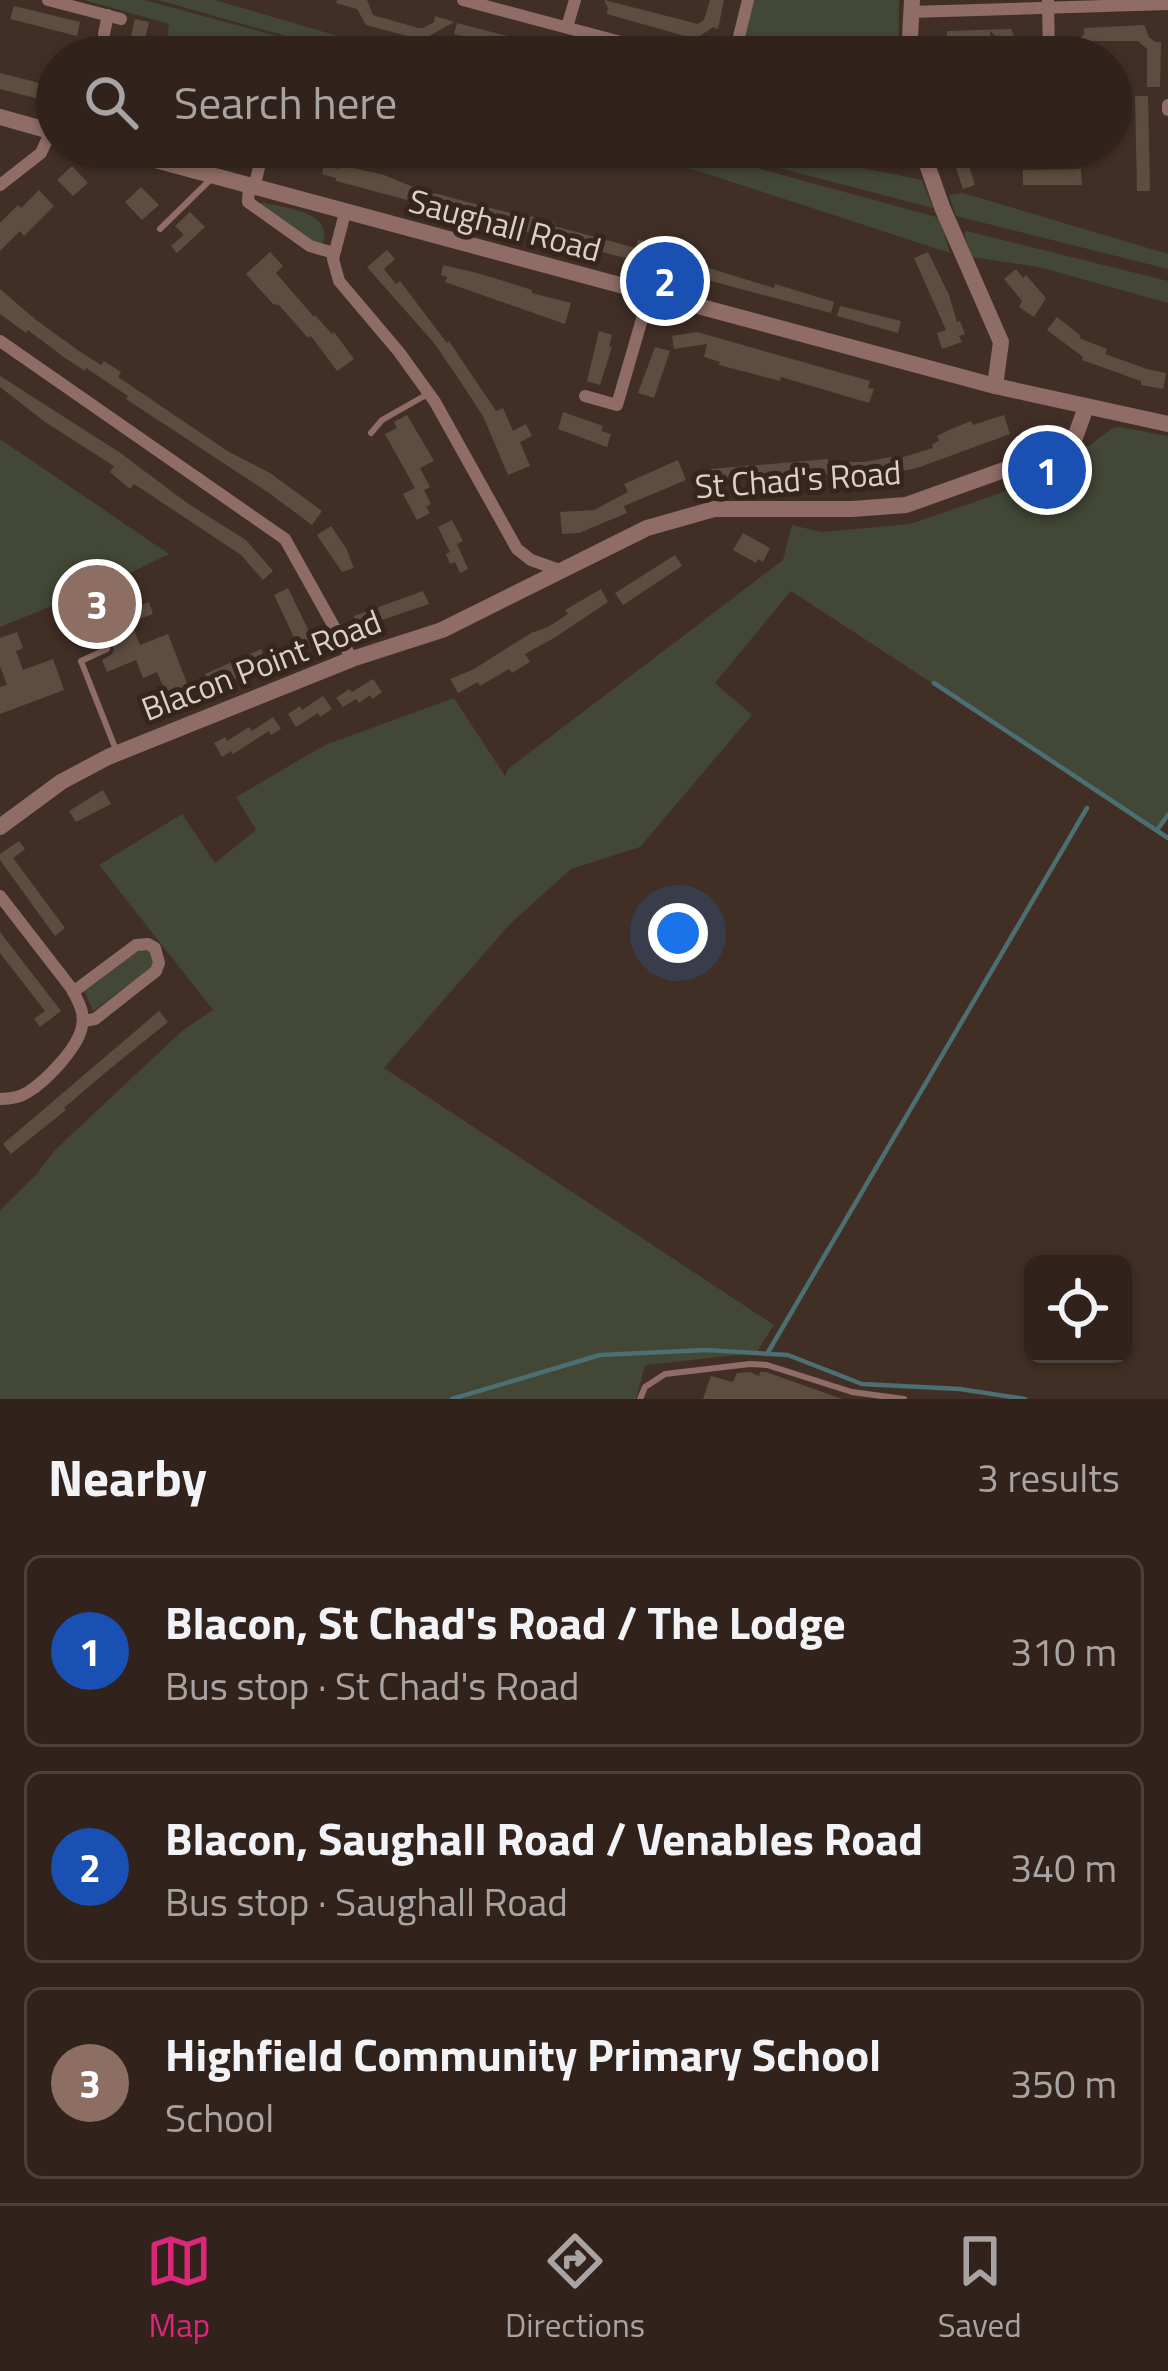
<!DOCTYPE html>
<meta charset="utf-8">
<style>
:root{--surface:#31231c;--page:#3d2f29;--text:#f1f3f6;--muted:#a8a4a3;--line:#4c403b;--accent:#db2777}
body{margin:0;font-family:"Titillium Web",sans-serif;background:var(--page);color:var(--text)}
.controls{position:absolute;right:36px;bottom:36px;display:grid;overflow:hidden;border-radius:18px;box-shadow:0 3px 9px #0004}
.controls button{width:108px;height:108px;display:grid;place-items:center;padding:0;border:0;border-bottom:3px solid var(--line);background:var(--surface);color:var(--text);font:60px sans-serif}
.you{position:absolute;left:678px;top:933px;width:42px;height:42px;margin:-30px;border:9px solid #fff;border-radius:50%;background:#1a73e8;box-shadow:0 0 0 18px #1a73e833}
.badge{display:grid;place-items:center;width:78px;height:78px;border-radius:50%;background:var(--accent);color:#fff;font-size:39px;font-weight:700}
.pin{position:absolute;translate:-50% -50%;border:6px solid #fff;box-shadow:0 3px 12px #0006}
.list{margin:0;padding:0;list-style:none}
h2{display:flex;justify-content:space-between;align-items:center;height:156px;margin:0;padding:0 48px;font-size:51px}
h2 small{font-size:39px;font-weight:400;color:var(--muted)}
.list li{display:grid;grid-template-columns:78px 1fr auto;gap:36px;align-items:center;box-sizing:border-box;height:192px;margin:0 24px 24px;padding:0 24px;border:3px solid var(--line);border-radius:18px}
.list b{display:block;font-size:45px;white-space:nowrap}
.list p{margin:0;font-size:39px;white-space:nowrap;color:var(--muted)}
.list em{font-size:39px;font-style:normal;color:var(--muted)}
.icon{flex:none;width:66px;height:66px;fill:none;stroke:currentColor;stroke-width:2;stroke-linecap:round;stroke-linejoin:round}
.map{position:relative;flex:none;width:1168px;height:1399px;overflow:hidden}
.search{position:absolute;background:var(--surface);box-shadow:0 3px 9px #0004;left:36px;right:36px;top:36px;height:132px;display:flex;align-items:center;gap:30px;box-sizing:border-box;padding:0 42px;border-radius:66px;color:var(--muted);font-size:45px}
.sheet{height:804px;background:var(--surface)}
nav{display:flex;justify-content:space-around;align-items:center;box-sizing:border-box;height:168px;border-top:3px solid var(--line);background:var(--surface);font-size:33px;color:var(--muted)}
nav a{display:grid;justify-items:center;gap:6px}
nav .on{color:var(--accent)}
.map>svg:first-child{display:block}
</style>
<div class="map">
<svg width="1168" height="1399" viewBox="0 0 1168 1399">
<rect width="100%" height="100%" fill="#412f25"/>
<g fill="#424736">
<polygon points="84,0 144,0 277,36 344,57 165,56 169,24"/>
<polygon points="158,0 215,0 410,57 360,57"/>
<polygon points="753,0 899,0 898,57 747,57 743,42"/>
<polygon points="614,147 679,147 940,218 950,253 714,176"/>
<polygon points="699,147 758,147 922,180 933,208"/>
<polygon points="963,193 1168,254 1168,269 956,216 949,195"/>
<path d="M 261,202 C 287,209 338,211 321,248 L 261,205 Z"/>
<polygon points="967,231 1168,281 1168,303 1039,267 972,257 964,234"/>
<polygon points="1120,427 1168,436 1168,815 1157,830 791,591 715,683 752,715 640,847 571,869 510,924 384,1068 774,1325 756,1353 645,1365 636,1399 0,1399 0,1210 35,1176 55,1150 182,1031 213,1010 99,865 182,814 215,863 256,830 236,797 325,745 454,698 505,776 508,769 783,560 792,525 821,532 910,524 1062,472 1061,466 1113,428"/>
<polygon points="0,439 169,554 122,577 124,582 130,585 138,606 131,608 125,592 118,620 106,611 73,624 60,624 52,606 0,627"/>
<polygon points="139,950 150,950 153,955 153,967 93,1011 84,991"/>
</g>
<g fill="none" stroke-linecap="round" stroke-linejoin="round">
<g stroke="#4b6f72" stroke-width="4.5">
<polyline points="934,683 1168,838"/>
<polyline points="1157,830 1168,815"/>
<polyline points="767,1354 1087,808"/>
<polyline points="452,1399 600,1355 706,1350 788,1355 862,1384 960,1389 1025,1399"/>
</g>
</g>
<g fill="#5d4d40">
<polygon points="337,0 367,0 373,15 418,28 423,28 434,22 435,16 454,22 422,40 366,25 357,9 336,3"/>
<polygon points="604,0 698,24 704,20 710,0 724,0 718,29 713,27 700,36 699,40 607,14 608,8"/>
<polygon points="14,6 80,22 77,36 10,19"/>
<polygon points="135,19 149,22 146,35 141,57 126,57"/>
<polygon points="457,23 523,40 526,43 523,51 521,50 519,55 509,52 510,48 454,34"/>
<polygon points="1144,25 1149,37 1155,42 1161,42 1160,87 1147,87 1147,49 1138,41 1091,41 1080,54 1068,54 1067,44 1074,44 1079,40 1084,34 1084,28"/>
<polygon points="1011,29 1016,41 1022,46 1027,46 1028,56 1017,56 990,31 990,44 955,44 942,57 930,57 930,47 942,43 947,37 947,31"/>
<polygon points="0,73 47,85 43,100 0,89"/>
<polygon points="1135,96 1148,96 1150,191 1137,191"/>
<polygon points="949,147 963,147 975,185 963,189"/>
<polygon points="324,165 339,169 340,165 384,175 418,189 529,218 530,216 554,223 554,226 636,248 638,240 662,244 660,253 774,288 775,284 834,302 831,313 336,181 336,178 322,174"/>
<polygon points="72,166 88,183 73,196 57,180"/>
<polygon points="1081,169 1082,185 1023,185 1023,170"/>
<polygon points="141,187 159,205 142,220 125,202"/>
<polygon points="39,190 54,206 24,236 20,231 0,251 0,223 18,205 21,208"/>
<polygon points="190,212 205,227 177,253 171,246 184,235 175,226"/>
<polygon points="387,250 395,259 384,269 396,284 400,281 447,343 449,341 496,411 503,408 513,431 526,424 532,436 520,442 530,466 508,475 483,416 456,375 434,343 367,267"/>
<polygon points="270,252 283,266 276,273 314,317 315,315 332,334 334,332 354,359 337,371 311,336 308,338 279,305 273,304 246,274"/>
<polygon points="928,252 949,295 957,322 960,321 965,334 959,336 962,342 942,349 937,333 946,330 914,258"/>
<polygon points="443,265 481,274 532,290 532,293 571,303 565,324 445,282 447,277 441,275"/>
<polygon points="1016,269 1023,278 1026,275 1046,298 1034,317 1019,307 1022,301 1004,279"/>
<polygon points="0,289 36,320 79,351 101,365 104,361 121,372 118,377 229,452 270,473 322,511 312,525 269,493 126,399 128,396 86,368 85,371 65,358 28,330 26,333 0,314"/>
<polygon points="840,306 901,321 898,333 837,316"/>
<polygon points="1057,317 1081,336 1079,338 1107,349 1105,354 1147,369 1166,373 1163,389 1141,385 1141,381 1082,360 1083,357 1047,330"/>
<polygon points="599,331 612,335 609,346 612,347 600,385 587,381"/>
<polygon points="697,332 870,381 868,388 874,389 869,403 781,377 780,381 719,365 720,362 704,357 707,344 674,349 672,336"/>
<polygon points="655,347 670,351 654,398 638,393"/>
<polygon points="0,376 119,452 187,503 246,540 273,571 263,580 241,555 134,484 130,489 110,472 114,466 45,422 0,387"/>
<polygon points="563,412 603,426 601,431 611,434 607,447 558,429"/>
<polygon points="407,415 434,461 420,468 430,487 424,490 431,504 426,507 430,513 417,520 403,494 415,488 385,434 397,428 394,422"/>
<polygon points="1004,415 1010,434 917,468 876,476 844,478 844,473 799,476 800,480 784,480 784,477 761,478 760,475 712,483 711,469 828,459 828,462 864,462 896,456 897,459 933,448 932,444 939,441 937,436 947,431 971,421 973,425"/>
<polygon points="678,460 686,480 624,506 627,513 579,533 562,534 560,512 594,510 628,492 624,484"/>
<polygon points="452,520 463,541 457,544 468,569 460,573 455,562 450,564 446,554 450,552 438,527"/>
<polygon points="331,526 346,548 354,568 342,572 317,535"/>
<polygon points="743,533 770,548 763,562 758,559 756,563 733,550"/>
<polygon points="675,555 682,566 623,605 615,593"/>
<polygon points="288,588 315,644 300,650 274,595"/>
<polygon points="601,589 608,602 554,638 525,654 530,662 512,673 509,669 480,686 478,682 458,693 450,679 474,669 531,633 548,627 568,614 565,610"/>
<polygon points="423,591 429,604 358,628 354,616"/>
<polygon points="125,592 131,609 149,602 153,614 131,622 140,645 168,634 188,686 166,694 157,672 143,678 136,660 107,672 102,660 112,654 114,649 100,613 113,608 109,598"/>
<polygon points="17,632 23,648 16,651 23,670 53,659 64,690 0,714 0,687 7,685 0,666 0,638"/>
<polygon points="261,649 267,664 211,689 205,674"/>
<polygon points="373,679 382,692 372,699 370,695 359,703 356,699 343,707 336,698 349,689 352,692"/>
<polygon points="323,696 332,709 320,717 318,713 296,727 288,714 300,706 302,710"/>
<polygon points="273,717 281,729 271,735 269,731 233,754 231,751 222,757 214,743 225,737 227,741 249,727 252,731"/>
<polygon points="103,790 111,804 76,822 69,811"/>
<polygon points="19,841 25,849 13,858 65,928 55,936 0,860 0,854"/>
<polygon points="0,932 61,1011 40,1027 34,1019 45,1011 0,953"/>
<polygon points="159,1011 168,1022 106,1072 64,1108 66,1110 11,1154 3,1144"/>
<polygon points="750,1372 759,1376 760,1372 766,1372 842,1399 703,1399 711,1376 733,1382 737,1373"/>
</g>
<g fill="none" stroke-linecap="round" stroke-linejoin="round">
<g stroke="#8f6d66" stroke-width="6">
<polyline points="160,229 211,179"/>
<polyline points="371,433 382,420 426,395"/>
<polyline points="86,598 107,649 81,661 116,750"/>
<polyline points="640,1399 645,1387 665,1374 750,1364 767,1365 852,1392 904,1399"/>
</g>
<g stroke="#8f6d66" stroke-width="12">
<polyline points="48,0 121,19"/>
<polyline points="463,0 677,57"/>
<polyline points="1048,1 1049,57"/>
<polyline points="911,12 1168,4"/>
<polyline points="567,27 575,0"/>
<polyline points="104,34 108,15"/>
<polyline points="734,57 748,0"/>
<polyline points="1168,105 1168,110"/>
<polyline points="1036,147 1036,152 1062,153 1062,147"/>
<polyline points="0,185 41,153 51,131"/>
<polyline points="249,187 248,202 310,246 334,253"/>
<polyline points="254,188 264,147"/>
<polyline points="345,213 333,259 339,281 399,352 435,402 517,549 531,560 562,571"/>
<polyline points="0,341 285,539 352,659"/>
<polyline points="585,396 617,405 649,295"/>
<path d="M 0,896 L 72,989 C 78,1001 85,1012 82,1026 C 79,1047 46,1081 28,1092 C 19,1098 10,1099 0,1099"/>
<polyline points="73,992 136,945 148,944 155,948 159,963 156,971 95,1019 84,1021"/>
</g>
<g stroke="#8f6d66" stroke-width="16">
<polyline points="909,57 912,0"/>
<polyline points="0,117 57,133"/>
<polyline points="107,147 995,386 1168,424"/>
<polyline points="921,147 942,207 1001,342 995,386"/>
<polyline points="0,827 61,782 108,757 352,659 442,630 647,528 714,509 852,509 906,505 1035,459 1073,443 1086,407"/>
</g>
</g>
<g text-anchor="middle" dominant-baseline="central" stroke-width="10" stroke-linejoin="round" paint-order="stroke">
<g font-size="33" fill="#dacfc9" stroke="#36251b">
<text transform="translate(505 225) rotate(15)">Saughall Road</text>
<text transform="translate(798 479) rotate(-4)">St Chad's Road</text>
<text transform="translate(261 665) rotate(-21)">Blacon Point Road</text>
</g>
</g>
</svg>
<div class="controls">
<button><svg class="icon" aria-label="locate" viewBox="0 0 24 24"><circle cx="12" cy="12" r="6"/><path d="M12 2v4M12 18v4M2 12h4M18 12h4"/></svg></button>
</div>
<div class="you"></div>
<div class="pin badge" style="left:1047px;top:470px;background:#1a4fb4">1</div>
<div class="pin badge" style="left:665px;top:281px;background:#1a4fb4">2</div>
<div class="pin badge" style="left:97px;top:604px;background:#8d6e63">3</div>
<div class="search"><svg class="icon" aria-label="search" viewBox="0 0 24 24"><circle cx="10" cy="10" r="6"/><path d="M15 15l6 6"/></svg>Search here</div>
</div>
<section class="sheet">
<h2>Nearby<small>3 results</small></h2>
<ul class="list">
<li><span class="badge" style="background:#1a4fb4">1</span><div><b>Blacon, St Chad's Road / The Lodge</b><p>Bus stop · St Chad's Road</p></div><em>310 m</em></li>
<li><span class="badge" style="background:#1a4fb4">2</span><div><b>Blacon, Saughall Road / Venables Road</b><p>Bus stop · Saughall Road</p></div><em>340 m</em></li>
<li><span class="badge" style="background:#8d6e63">3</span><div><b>Highfield Community Primary School</b><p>School</p></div><em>350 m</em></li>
</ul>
</section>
<nav>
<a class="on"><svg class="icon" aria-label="map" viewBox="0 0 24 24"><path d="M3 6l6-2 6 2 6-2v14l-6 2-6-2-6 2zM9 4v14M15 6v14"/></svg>Map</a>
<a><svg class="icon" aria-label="directions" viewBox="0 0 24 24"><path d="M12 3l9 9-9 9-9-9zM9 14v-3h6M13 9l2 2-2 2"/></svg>Directions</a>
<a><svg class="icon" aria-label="saved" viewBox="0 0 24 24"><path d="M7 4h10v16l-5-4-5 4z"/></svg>Saved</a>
</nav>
